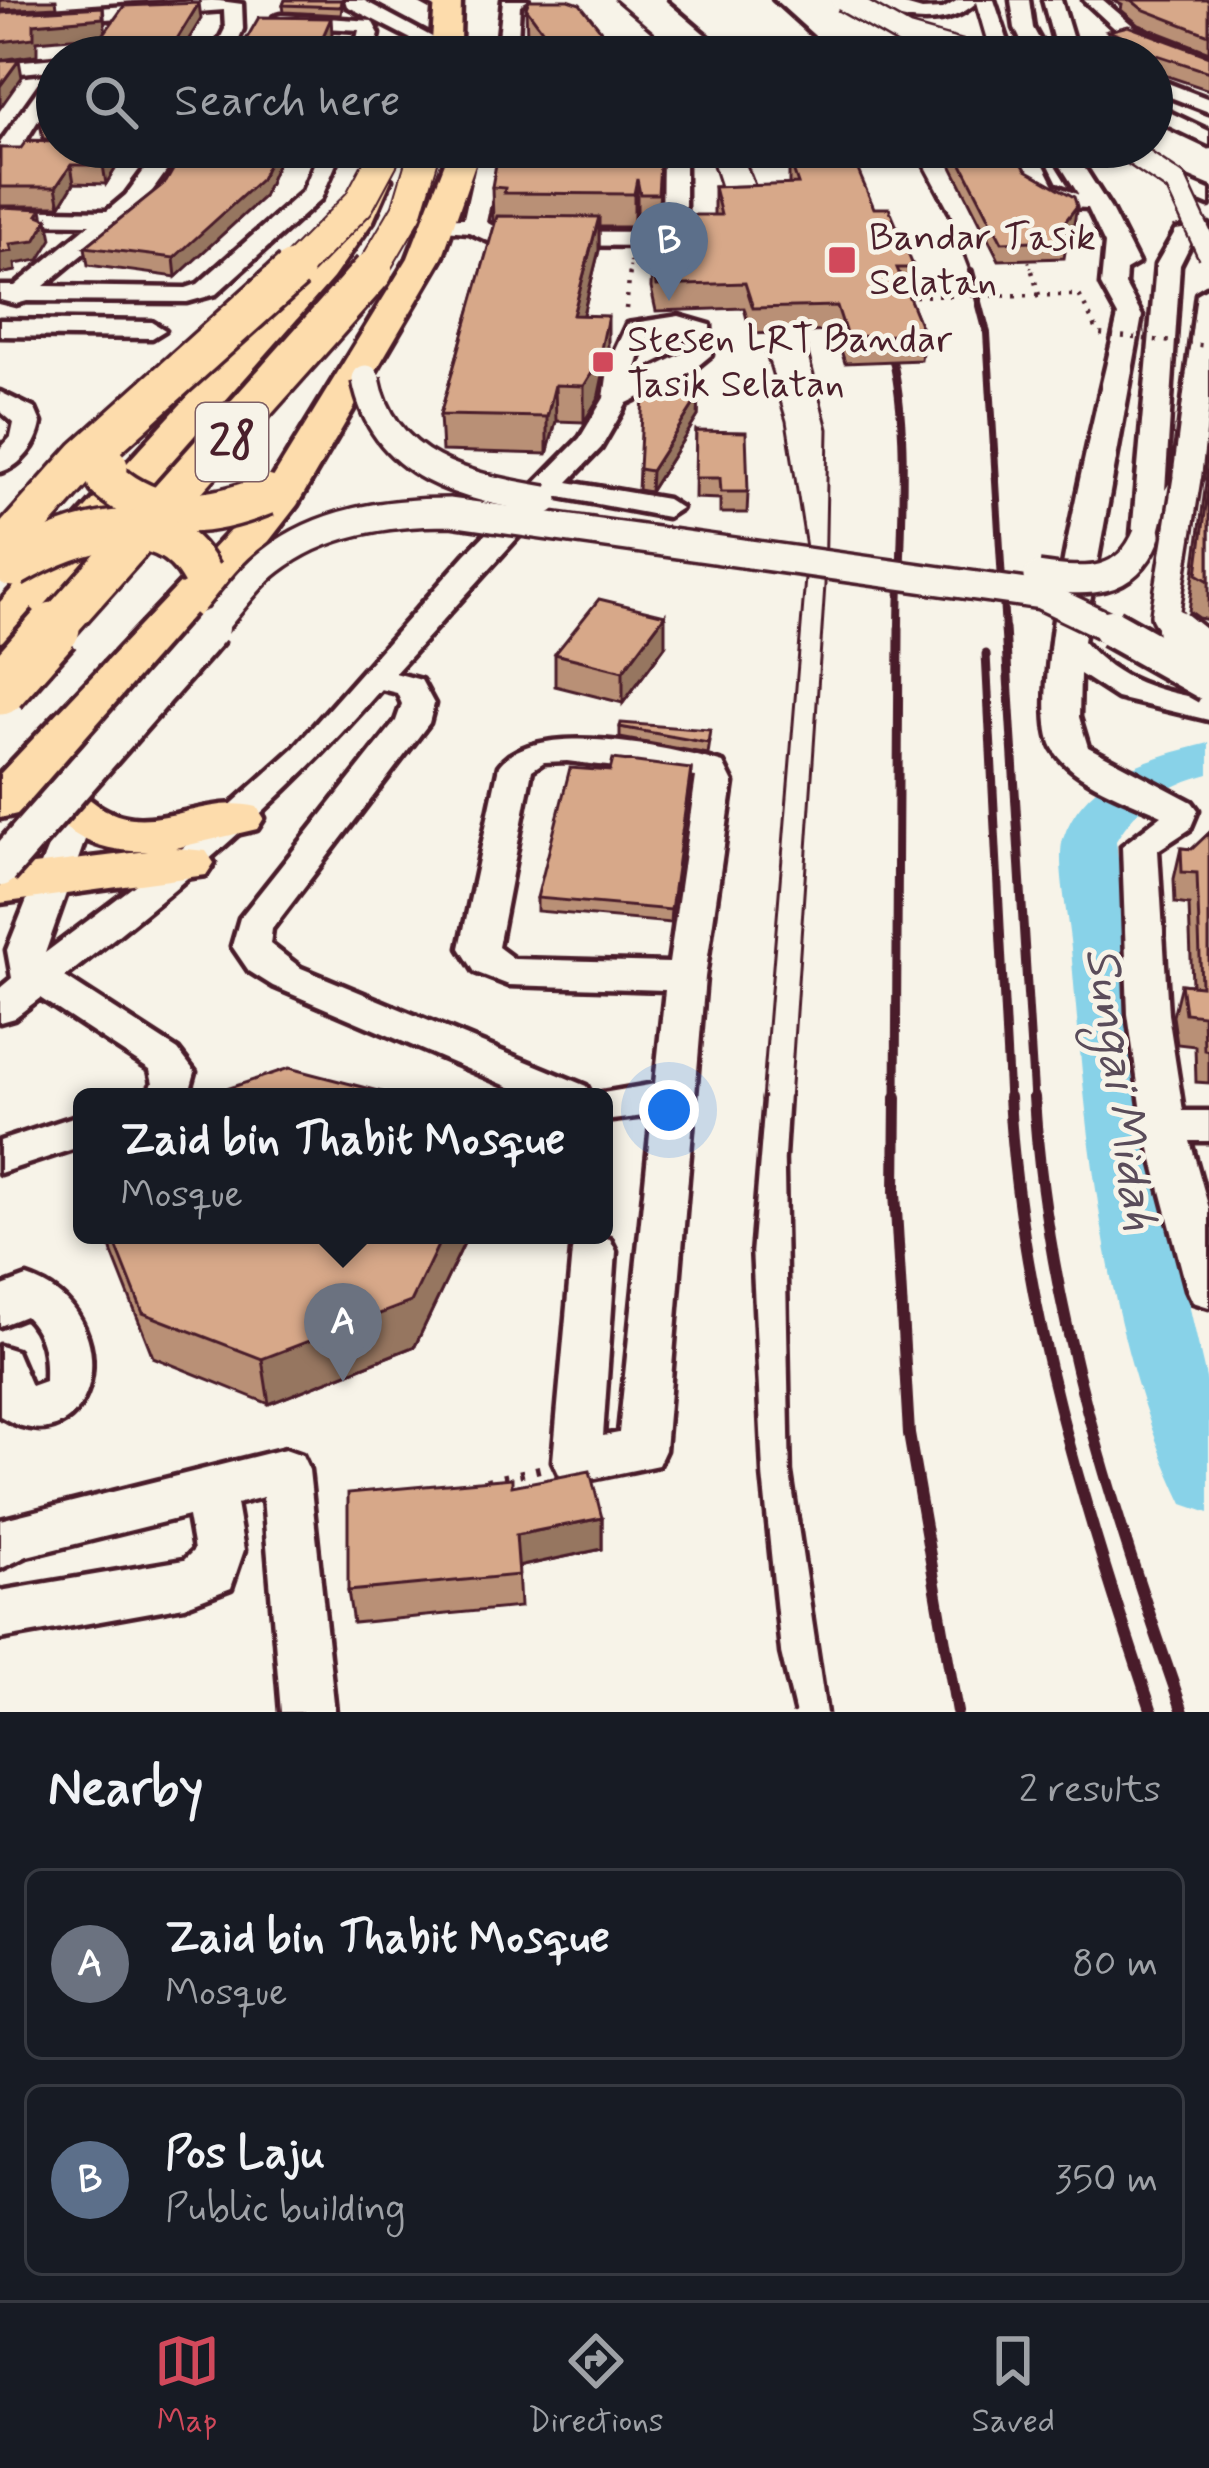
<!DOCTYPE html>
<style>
:root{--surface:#171b24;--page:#20242c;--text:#f1f3f6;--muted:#9ea1a6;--line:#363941;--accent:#d1495b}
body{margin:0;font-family:Mynerve,sans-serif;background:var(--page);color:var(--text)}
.you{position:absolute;left:669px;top:1110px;width:42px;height:42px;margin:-30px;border:9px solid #fff;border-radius:50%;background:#1a73e8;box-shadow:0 0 0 18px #1a73e833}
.badge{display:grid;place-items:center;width:78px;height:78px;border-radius:50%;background:var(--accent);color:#fff;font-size:39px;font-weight:700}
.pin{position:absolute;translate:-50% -99px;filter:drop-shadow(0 3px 6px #0008)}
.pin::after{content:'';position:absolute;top:63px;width:42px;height:36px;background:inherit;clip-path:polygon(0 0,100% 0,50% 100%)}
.popup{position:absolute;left:73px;top:1088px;width:540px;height:156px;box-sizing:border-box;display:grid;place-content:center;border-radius:18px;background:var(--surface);filter:drop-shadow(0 3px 9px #0005);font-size:39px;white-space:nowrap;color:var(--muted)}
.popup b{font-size:45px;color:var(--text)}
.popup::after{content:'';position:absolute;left:50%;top:100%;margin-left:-24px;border:24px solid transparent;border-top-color:var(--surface)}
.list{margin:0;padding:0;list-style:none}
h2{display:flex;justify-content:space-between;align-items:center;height:156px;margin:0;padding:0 48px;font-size:51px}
h2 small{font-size:39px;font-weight:400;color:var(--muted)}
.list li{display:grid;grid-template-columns:78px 1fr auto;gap:36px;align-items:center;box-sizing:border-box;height:192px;margin:0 24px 24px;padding:0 24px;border:3px solid var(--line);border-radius:18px}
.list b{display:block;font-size:45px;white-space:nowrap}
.list p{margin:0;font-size:39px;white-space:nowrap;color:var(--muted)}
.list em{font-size:39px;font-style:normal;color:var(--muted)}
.icon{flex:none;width:66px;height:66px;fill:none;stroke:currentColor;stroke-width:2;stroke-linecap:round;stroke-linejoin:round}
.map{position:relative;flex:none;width:1209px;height:1712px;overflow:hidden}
.search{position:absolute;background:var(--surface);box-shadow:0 3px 9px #0004;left:36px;right:36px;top:36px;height:132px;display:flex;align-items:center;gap:30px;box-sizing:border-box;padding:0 42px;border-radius:66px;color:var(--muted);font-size:45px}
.sheet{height:588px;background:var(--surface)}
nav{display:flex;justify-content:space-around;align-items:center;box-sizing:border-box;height:168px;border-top:3px solid var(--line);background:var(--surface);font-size:33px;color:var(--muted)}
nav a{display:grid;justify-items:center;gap:6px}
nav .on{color:var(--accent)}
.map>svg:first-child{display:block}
</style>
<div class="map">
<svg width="1209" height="1712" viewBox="0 0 1209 1712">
<rect width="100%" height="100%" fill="#f7f3e8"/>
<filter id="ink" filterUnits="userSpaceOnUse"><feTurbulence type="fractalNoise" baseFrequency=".00833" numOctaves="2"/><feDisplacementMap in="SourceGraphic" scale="24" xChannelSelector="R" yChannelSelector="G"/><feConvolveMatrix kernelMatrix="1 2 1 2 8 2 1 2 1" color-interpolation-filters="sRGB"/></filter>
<g filter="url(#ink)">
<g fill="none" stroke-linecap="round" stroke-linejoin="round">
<path fill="#88d2e8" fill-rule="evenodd" d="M 1209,743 L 1209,774 C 1167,785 1138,804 1116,841 L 1149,1131 L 1209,1391 L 1209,1513 L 1183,1504 C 1102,1332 1087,1136 1071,949 C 1069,923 1056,861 1063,839 C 1084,775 1152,757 1209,743 Z"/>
<g stroke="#4a1f2b" stroke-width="9">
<g id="minor">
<polygon points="212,0 242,4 243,29 231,57 211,57 225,29 224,10 0,27 0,15"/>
<polygon points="345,0 363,0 434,38 417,42 347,6"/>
<polygon points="421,0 442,0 443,2 434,7"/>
<polygon points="503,0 528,0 520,5 517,57 497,57"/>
<path d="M 864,0 L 887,0 L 922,10 L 943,9 L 958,0 L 994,0 L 1013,57 L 993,57 L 977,2 C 947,30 894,25 864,0 Z"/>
<polygon points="1011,0 1029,0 1033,28 1049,57 1029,57 1015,28"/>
<polygon points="1043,0 1061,0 1073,40 1087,57 1067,57 1054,41"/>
<polygon points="1084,0 1103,0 1137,29 1209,57 1209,69 1124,37"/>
<polygon points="281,15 372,21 379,34 373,57 353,57 359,30 274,25 274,17"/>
<polygon points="57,58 57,90 24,143 184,147 142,205 44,286 186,288 198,284 303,191 321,147 343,147 321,199 216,294 187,302 27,301 16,304 0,300 0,286 15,286 90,224 0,223 0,209 107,211 126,195 154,157 0,155 0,143 52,70 0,75 0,63"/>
<polygon points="1152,77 1209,99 1209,112 1152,90"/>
<polygon points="1152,104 1209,131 1209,145 1152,118"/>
<polygon points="480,147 502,147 486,222 502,231 662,232 663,147 685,147 685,239 673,246 497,245 469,232 431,229 431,219 464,218"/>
<path d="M 1013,147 L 1035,147 L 1054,185 L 1079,195 L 1049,147 L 1071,147 L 1110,208 L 1138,263 L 1126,270 L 1125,285 L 1142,316 L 1083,641 C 1117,681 1159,692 1209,700 L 1209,720 L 1117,698 L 1080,674 L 1079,717 L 1088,747 L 1192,802 L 1198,810 L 1190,829 L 1158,850 L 1168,1014 L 1183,1111 L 1209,1111 L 1209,1141 L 1190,1141 L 1209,1209 L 1209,1307 L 1193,1302 L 1187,1289 L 1144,1126 L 1128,1014 L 1122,846 L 1162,815 C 1128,799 1072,782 1053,748 C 1023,693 1101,391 1118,316 L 1101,285 L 1105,244 L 1088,208 L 1070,207 L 1037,194 Z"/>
<polygon points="1176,176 1209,190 1209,205 1168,188 1165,183"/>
<polygon points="1209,225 1209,239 1192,241 1180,265 1165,490 1173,478 1197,294 1209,287 1209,405 1201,478 1177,514 1163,516 1157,541 1147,544 1132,535 1156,265 1176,230"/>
<path d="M 679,316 L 710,325 L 711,355 L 689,373 L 627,403 L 601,448 L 568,482 L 667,499 L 681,508 L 667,517 L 555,496 L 395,673 L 421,680 L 434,704 L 429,723 L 272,929 L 270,944 L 301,968 L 586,1086 L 591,1095 L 655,1084 L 665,990 L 509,985 L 475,972 L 460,948 L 499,766 C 534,717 673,748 723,763 L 733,783 L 705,977 L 665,1450 L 658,1465 L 577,1482 L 560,1476 L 553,1461 L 572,1251 L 578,1239 L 590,1235 L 610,1239 L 616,1251 L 603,1436 L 619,1433 L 652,1115 L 604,1121 L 604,1097 L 533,1097 L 273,986 L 249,971 L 232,946 L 240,918 L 396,721 L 402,704 L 397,693 L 381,689 C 286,799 179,888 65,977 L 178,1050 L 195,1072 L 188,1097 L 144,1097 L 153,1083 L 150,1070 L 40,998 L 14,1018 L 0,1022 L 0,988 L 12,978 L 7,950 L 63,809 L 87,809 L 93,817 L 45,953 L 175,855 L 294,748 L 466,554 L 580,438 L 604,398 L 609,363 L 627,324 ZM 678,331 L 688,334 L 686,352 L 633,378 L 646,335 ZM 567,761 L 696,777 L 669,963 L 514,959 L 498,947 L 532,770 L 544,762 Z"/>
<polygon points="0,320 152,322 165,330 152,338 0,336"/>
<path d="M 0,392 L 35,409 L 41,423 C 38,444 21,467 0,472 L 0,449 L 11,437 L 14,423 L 0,411 Z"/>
<polygon points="82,1114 82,1146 0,1173 0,1141"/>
<path d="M 27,1277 C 133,1312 97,1475 0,1416 L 0,1346 L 16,1351 L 31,1386 L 45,1381 C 46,1357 44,1334 25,1316 L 0,1326 L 0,1287 Z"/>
<polygon points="285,1449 302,1455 309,1470 335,1712 281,1712 263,1497 236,1504 244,1550 231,1588 184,1606 0,1639 0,1591 184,1560 194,1550 188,1516 27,1556 0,1569 0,1520"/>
</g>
</g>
<g stroke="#4a1f2b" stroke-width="9">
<g id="highway">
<polygon points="435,0 461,0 460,41 452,57 424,57 432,41"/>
<path d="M 451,147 L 481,147 L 442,258 L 297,505 L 255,559 L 75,752 C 77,761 72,770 74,779 C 75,787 86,796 92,801 C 145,844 201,792 257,807 L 264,818 L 257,829 L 176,848 L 206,851 L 214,863 L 206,875 L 0,903 L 0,869 L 148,851 C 99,853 62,835 35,796 L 17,814 L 0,818 L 0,774 L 260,499 L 408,258 Z"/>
<polygon points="375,171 391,180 373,221 333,278 16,638 0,642 0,602 309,264 341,220 364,173"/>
</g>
</g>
<g stroke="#4a1f2b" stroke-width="3" stroke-dasharray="1.5 4.5" stroke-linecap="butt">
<polyline points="1058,248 1073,249 1070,240 1079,226"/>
<polyline points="629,274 631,256"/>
<polyline points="1033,274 1028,259 1034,257"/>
</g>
<g stroke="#4a1f2b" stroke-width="4.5" stroke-dasharray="3 8" stroke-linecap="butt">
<polyline points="1032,271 1039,295"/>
<polyline points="626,309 630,271"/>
</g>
<polyline stroke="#4a1f2b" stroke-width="8" stroke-dasharray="4.5 12" stroke-linecap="butt" points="487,1481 544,1468"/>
<use href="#minor" fill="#f7f3e8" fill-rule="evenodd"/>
<use href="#highway" fill="#fddcac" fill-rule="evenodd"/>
<g stroke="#4a1f2b" stroke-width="3">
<polyline points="615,0 682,57"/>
<polyline points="707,147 725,202"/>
<polyline points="740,147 764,208"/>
<polyline points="762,1100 807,554 786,421 763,344"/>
<polyline points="790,1100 825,585 828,429 804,337"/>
</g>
<g stroke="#4a1f2b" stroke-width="4.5">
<polyline points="763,1097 750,1252 761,1477 779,1654 793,1712"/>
<polyline points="790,1097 786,1160 792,1471 828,1712"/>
</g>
<g stroke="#4a1f2b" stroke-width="4.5">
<polyline points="668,0 735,57"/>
<polyline points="772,0 835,57"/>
<polyline points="802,147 828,188"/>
<polyline points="913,147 949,214 972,274"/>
</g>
<g stroke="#4a1f2b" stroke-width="8">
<polyline points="971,271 987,333 1005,631"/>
<path d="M 885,332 C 914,415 899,541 899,631"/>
</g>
<g stroke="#4a1f2b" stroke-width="9">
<polyline points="1005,628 1034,1100"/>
<polyline points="986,654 1009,1100"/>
<polyline points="896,1100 899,628"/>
</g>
<g stroke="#4a1f2b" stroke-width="12">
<polyline points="896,1097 895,1192 909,1434 957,1712"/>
<path d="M 1009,1097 C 1020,1306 1086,1514 1152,1712"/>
<path d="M 1034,1097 C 1046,1307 1114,1515 1183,1712"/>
</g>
<g stroke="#4a1f2b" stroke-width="26" stroke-linecap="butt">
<g id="minor-bridge-far2">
<polyline points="843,0 906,36 980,57"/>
<polyline points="1123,147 1176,183 1209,254"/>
</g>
</g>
<g stroke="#4a1f2b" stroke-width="34" stroke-linecap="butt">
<g id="minor-bridge-far1">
<path d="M 366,379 C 383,469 466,487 545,500"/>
<path d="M 1038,576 C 1087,583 1126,586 1147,535"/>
<path d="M 208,631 C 228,609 247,579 271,561 C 322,521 388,512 450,512 L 1041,595 L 1116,631"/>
<polyline points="1177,631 1165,615 1187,478"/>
</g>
</g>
<g stroke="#4a1f2b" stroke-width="45" stroke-linecap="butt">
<g id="minor-bridge">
<polyline points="1111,628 1209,683"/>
<polyline points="1175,628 1209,655"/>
<polyline points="0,868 211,628"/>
</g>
</g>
<g stroke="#4a1f2b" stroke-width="34" stroke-linecap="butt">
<g id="highway-bridge-far2">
<polyline points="289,274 359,203 389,147"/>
<polyline points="370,274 407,211 426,147"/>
</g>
</g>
<g stroke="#4a1f2b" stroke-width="46" stroke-linecap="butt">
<g id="highway-bridge-far1">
<path d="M 108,467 L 107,480 C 157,523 207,519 266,495"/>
<polyline points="0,553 85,458 293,271"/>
<path d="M 13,567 C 71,534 161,500 201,574"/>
<polyline points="52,631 373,271"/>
</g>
</g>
<g stroke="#4a1f2b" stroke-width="60" stroke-linecap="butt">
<polyline id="highway-bridge" points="0,689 54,628"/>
</g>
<polyline stroke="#4a1f2b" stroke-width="4.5" stroke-dasharray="3 8" stroke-linecap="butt" points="904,296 1079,295 1099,334 1209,346"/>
<use href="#minor-bridge-far2" stroke="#f7f3e8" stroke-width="21"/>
<use href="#minor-bridge-far1" stroke="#f7f3e8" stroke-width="27"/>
<use href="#minor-bridge" stroke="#f7f3e8" stroke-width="36"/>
<use href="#highway-bridge-far2" stroke="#fddcac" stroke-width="30"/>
<use href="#highway-bridge-far1" stroke="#fddcac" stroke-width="39"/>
<use href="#highway-bridge" stroke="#fddcac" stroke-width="51"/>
</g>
<g fill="#b99076" stroke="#4a1f2b" stroke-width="3">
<polygon points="0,0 56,0 57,7 0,10"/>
<polygon points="285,0 343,0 341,15 284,12 283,5"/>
<polygon points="1112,0 1209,0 1209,52 1139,25 1121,10 1122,5"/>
<polygon points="526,8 608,39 527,38"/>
<polygon points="1108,31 1209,56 1209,90 1152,71 1152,57 1115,57 1116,51 1106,47"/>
<polygon points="57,98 57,139 43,139 40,122"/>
<polygon points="186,147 284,147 263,197 176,277 88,265 85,247 166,182"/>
<polygon points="662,147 658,226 676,225 714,215 714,187 789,185 789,158 874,208 914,268 912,293 907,293 924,334 921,360 845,363 835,331 751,334 744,308 656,311 651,288 654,227 640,227 637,212 634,227 599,227 599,250 583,315 608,351 598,399 584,422 556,421 547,454 442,451 440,415 496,221 493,221 492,187"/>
<polygon points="942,147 1013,147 1026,170 1074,224 1065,237 1067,240 1064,258 999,260"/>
<polygon points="0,148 120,161 106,184 74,183 60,206 0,206"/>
<polygon points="699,396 698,416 650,492 638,490 639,469"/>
<polygon points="696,431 748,492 747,513 720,513 720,499 695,498"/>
<polygon points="1209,459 1209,620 1199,618 1189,611"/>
<polygon points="665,646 623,703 555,686 555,654"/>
<polygon points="620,727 710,741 708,754 620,738"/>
<polygon points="691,769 670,923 537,911 537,898 610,771"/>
<polygon points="1209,833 1209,1083 1196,1082 1195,1046 1177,1044 1173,1016 1181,984 1192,985 1189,905 1175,903 1174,879 1181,848 1192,849"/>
<polygon points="108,1235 467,1235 467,1237 415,1346 269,1404 153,1357 112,1253"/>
<polygon points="512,1486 602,1518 602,1549 518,1567 520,1607 353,1623 348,1591"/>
</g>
<g fill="#967660" stroke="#4a1f2b" stroke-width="3">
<polygon points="199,3 201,19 178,57 166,57"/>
<polygon points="103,7 106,35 37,41 37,55 0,60 0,42 34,24"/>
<polygon points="331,18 332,34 322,57 314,57"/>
<polygon points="19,60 22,77 0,108 0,86"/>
<polygon points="114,147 118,147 120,161 106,184 103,165"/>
<polygon points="275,147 284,147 263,197 176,277 174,258"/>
<polygon points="71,165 74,183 60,206 56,187"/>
<polygon points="637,179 637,212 634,227 634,194"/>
<polygon points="1077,206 1074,224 1063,240 1060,228"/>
<polygon points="42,209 45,225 48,219 52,239 39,260 15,264 16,271 0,274 0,253"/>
<polygon points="599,217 599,250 574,350 573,315"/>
<polygon points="608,316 608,351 598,399 584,422 584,386"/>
<polygon points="555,385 556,421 547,454 547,417"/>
<polygon points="699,396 698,416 650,492 651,471"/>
<polygon points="665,615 665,646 623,703 623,671"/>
<polygon points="691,769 691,781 670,923 671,910"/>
<polygon points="443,1235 467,1235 467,1237 415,1346 269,1404 262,1359"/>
<polygon points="602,1518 602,1549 517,1567 516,1535"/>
</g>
<g fill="#d7a889" stroke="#4a1f2b" stroke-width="3">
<polygon points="285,0 341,0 340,7 283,5"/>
<polygon points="529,0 568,0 580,4 608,39 628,39 644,57 515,57 518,38 548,38 526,8"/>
<polygon points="1131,0 1209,0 1209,35 1142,9"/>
<polygon points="199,3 166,57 87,57 124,6"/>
<polygon points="103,7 103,18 34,24 34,38 0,42 0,13"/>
<polygon points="259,17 331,18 314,57 236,57"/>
<polygon points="1128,26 1209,56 1209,72 1117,42 1128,39 1108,31"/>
<polygon points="19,60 0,86 0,61"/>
<polygon points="57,98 57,122 40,122"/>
<polygon points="26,141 57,142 57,147 114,147 103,165 71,165 56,187 0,187 0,148 21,148"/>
<polygon points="186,147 275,147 261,179 174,258 85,247 166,182"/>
<polygon points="499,147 661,147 658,194 640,194 637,179 634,194 504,193 505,188 492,187"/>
<polygon points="953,147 1013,147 1026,170 1074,197 1077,206 1060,228 1067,240 1002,242"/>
<polygon points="852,156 874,208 889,208 914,268 897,268 924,334 847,337 837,306 753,308 745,283 656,286 652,263 654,226 676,225 690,215 721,215 714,187 798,184 789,158"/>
<polygon points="0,207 42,209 38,215 48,219 35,241 10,244 12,251 0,253"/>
<polygon points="497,216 599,217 573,315 608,316 598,363 584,386 555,385 547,417 440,415"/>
<polygon points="643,395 699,396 651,471 639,469"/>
<polygon points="696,431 746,432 748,492 721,492 720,478 695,478"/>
<polygon points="1209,482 1209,581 1197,574"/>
<polygon points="599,599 665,615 623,671 555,654"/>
<polygon points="621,723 710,730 708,743 620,727"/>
<polygon points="613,759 691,769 671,910 537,898 570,768 610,771"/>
<polygon points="1209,833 1209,1051 1204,1050 1203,1015 1185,1013 1181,984 1201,986 1197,873 1182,872 1181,848 1192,849"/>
<polygon points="289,1068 401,1097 203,1097"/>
<polygon points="112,1235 443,1235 411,1302 262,1359 143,1313"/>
<polygon points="590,1471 602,1518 516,1535 519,1575 348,1591 348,1493 512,1478 512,1486"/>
</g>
</g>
<g fill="#d1495b" stroke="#f7f3e8" stroke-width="4.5">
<rect x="827" y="245" width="30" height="30" rx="6"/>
<rect x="591" y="350" width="24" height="24" rx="6"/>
</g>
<g text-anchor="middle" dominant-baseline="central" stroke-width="10" stroke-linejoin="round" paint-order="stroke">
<g font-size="39" fill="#4a1f2b" stroke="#f7f3e8" text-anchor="start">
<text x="869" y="238">Bandar Tasik<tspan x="869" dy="45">Selatan</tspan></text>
<text x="627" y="340">Stesen LRT Bandar<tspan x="627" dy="45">Tasik Selatan</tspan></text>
</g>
<rect fill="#f7f3e8" stroke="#7e5f64" stroke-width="3" x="196" y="403" width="72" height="78" rx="9"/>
<g font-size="45" font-weight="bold" fill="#4a1f2b">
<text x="232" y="442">28</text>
</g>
<g font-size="51" font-style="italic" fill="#5a4c5a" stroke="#f7f3e8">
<text transform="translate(1120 1089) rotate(82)">Sungai Midah</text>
</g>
</g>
</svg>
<div class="you"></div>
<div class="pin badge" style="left:343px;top:1382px;background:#6b7280">A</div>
<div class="popup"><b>Zaid bin Thabit Mosque</b>Mosque</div>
<div class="pin badge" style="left:669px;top:301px;background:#5c6f8a">B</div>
<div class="search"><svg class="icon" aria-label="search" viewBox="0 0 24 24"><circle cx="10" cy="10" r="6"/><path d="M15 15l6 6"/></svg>Search here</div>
</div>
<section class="sheet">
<h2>Nearby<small>2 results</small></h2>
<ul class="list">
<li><span class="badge" style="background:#6b7280">A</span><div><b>Zaid bin Thabit Mosque</b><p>Mosque</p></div><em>80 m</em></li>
<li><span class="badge" style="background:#5c6f8a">B</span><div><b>Pos Laju</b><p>Public building</p></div><em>350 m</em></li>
</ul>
</section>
<nav>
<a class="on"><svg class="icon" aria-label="map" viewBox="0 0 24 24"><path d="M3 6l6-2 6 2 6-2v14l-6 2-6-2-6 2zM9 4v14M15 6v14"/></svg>Map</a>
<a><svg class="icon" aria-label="directions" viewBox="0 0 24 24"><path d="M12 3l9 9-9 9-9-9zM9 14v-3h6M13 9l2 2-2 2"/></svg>Directions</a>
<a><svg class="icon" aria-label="saved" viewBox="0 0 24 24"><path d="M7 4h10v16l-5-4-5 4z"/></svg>Saved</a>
</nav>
